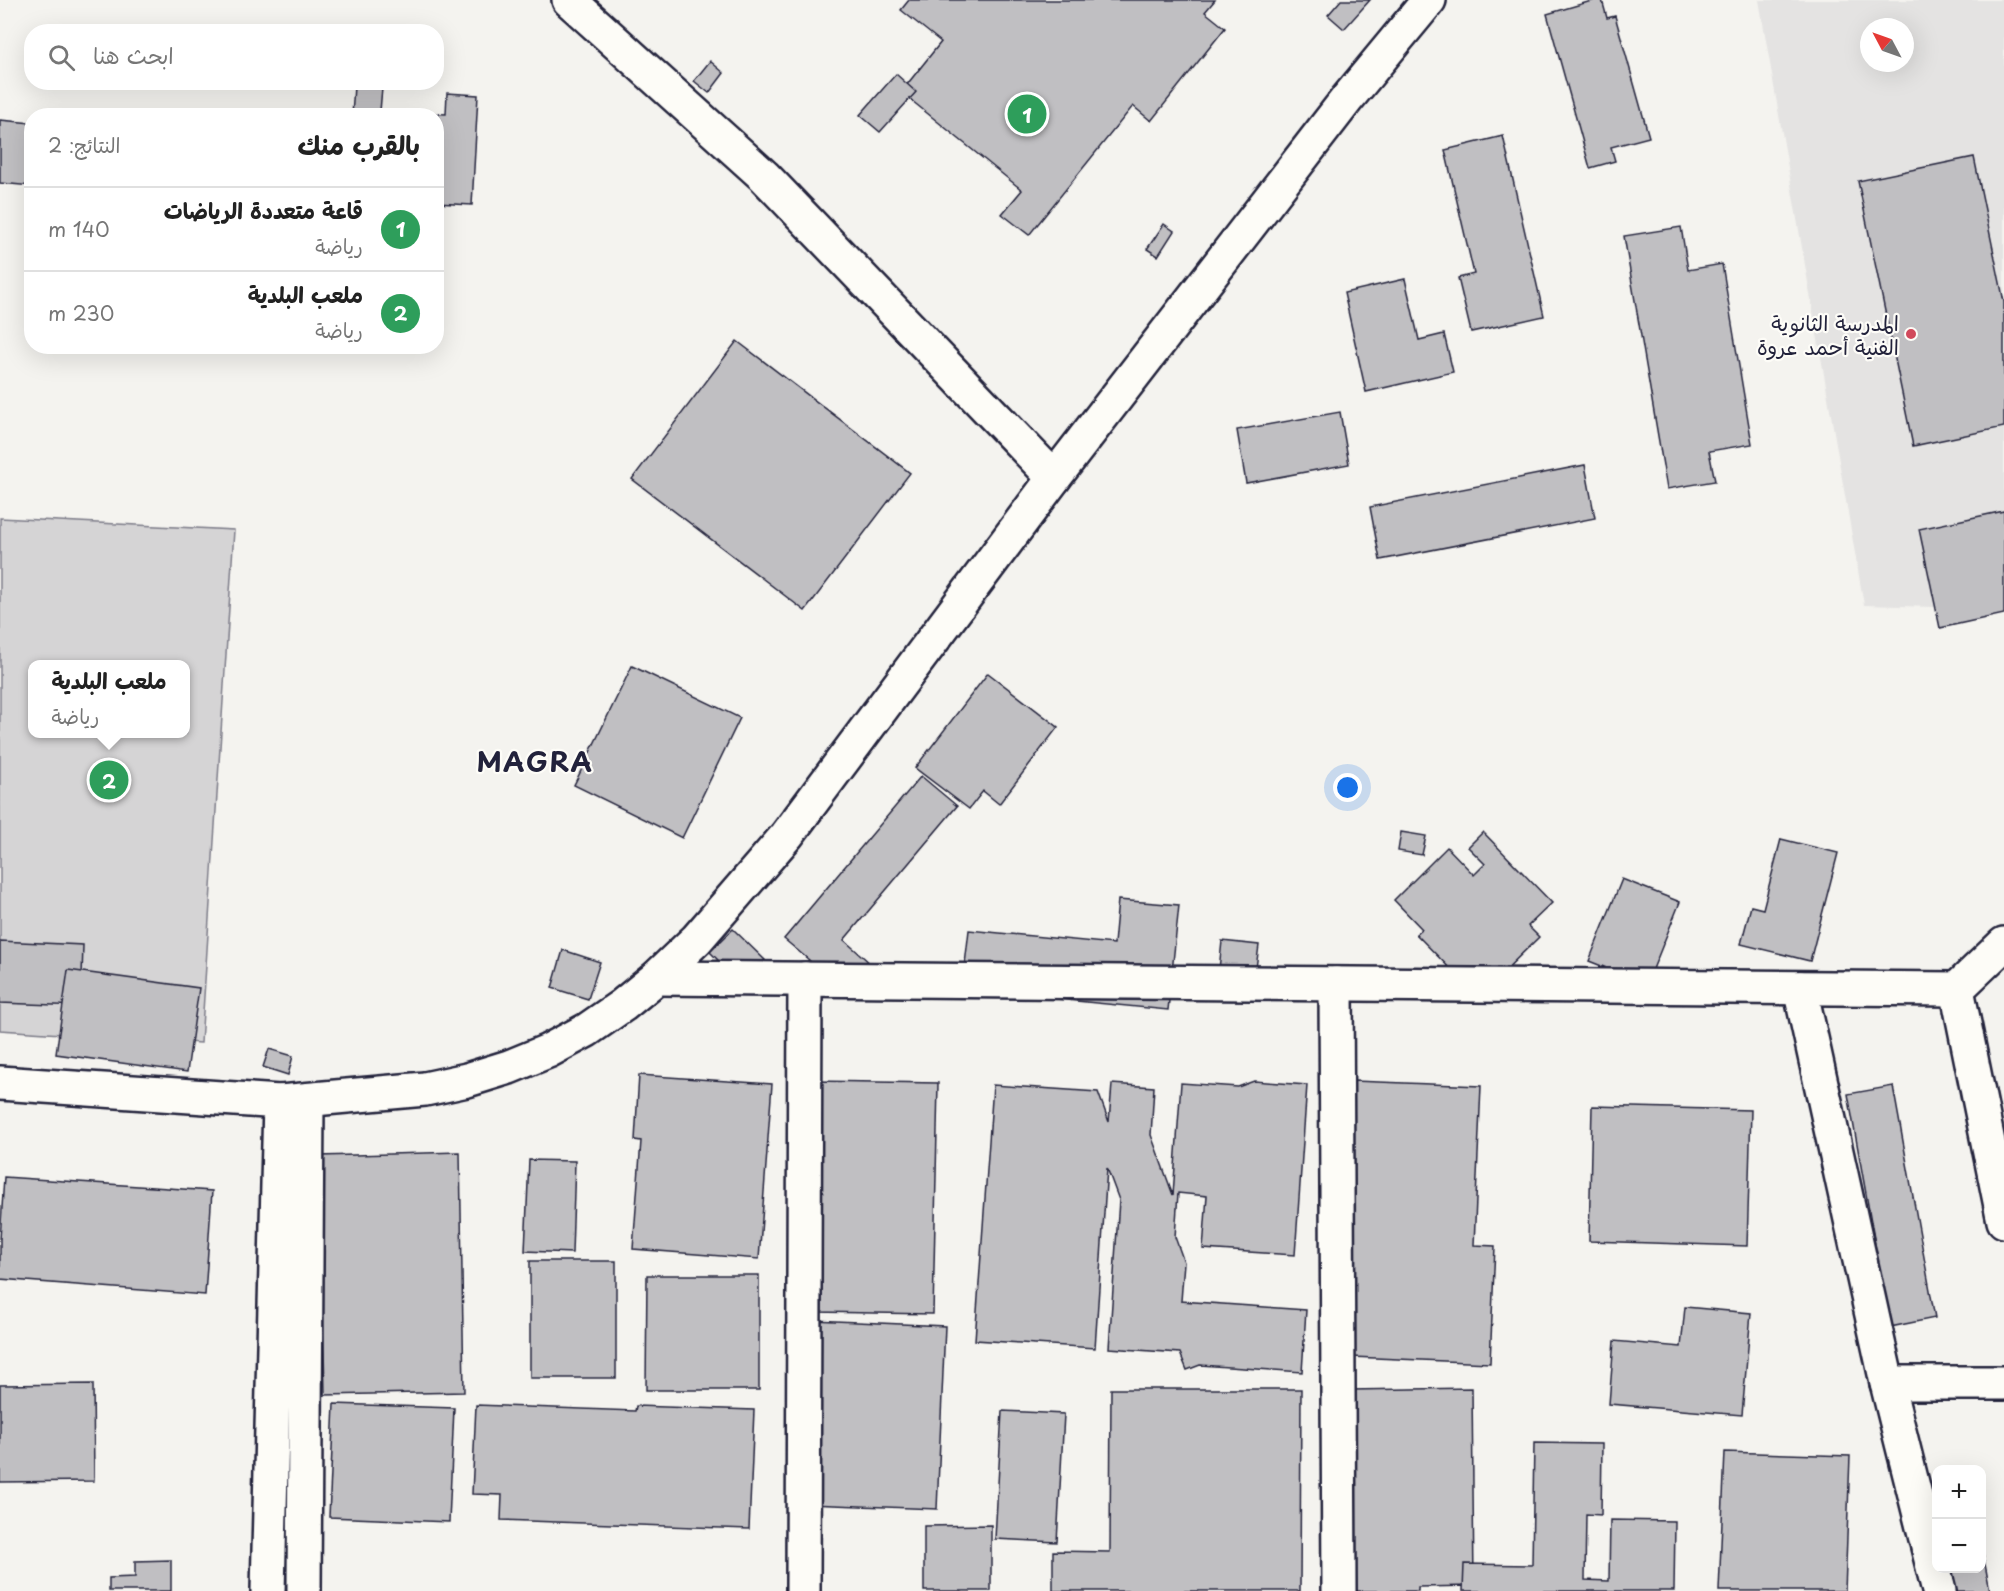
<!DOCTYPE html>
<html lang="ar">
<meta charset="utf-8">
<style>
:root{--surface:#fff;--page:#f6f6f6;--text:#222;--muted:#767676;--line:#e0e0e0;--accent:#0f766e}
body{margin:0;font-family:"Playpen Sans","Playpen Sans Arabic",sans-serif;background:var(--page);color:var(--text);direction:rtl}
.controls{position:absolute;right:18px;bottom:18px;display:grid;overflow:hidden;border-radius:12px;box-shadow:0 6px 24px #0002}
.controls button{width:54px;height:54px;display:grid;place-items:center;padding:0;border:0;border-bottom:2px solid var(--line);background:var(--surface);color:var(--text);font:30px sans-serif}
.compass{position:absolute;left:1860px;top:18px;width:54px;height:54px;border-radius:50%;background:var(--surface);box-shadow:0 6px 24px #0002;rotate:311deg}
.you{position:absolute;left:1348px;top:788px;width:21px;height:21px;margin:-15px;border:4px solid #fff;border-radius:50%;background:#1a73e8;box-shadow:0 0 0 9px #1a73e833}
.badge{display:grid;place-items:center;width:39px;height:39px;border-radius:50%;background:var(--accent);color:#fff;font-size:20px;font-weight:700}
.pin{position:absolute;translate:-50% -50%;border:3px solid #fff;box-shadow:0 2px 6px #0006}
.popup{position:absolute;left:28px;top:660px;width:162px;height:78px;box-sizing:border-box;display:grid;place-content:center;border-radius:12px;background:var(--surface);filter:drop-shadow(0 2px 4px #0005);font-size:20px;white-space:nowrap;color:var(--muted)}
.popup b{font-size:22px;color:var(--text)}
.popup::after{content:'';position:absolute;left:50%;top:100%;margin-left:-12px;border:12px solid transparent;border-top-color:var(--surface)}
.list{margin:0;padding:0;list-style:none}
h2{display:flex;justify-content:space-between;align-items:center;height:78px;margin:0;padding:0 24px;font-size:26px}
h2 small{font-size:20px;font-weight:400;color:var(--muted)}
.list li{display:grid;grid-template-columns:39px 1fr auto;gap:18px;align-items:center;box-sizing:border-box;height:84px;padding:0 24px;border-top:2px solid var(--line)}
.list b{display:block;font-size:22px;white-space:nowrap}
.list p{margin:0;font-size:20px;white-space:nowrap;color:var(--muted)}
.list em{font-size:20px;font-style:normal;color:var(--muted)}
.icon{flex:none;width:33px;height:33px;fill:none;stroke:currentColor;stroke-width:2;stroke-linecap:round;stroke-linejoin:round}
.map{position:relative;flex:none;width:2004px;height:1591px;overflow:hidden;direction:ltr}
.search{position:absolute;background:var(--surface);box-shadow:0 6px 24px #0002;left:24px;top:24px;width:420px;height:66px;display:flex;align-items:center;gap:15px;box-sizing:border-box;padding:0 21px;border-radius:24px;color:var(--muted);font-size:22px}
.panel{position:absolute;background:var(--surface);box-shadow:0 6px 24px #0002;left:24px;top:108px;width:420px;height:246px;border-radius:24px;direction:rtl}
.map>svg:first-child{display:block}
</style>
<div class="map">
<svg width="2004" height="1591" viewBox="0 0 2004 1591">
<rect width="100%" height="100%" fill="#f4f3ef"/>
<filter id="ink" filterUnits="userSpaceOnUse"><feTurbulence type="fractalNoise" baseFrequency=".0167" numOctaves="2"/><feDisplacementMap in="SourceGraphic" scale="12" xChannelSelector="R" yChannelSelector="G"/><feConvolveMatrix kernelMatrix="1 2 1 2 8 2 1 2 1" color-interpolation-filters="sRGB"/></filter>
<g filter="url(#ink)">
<path fill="#e4e3e2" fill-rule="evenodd" d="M 1759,0 L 2004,0 L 2004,609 L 1864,605 ZM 1869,27 L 1905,27 L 1905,63 L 1869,63 Z"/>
<path fill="#d5d4d5" stroke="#7c7b88" stroke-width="1.5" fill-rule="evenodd" d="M 0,518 L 234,530 L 201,1043 L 0,1030 ZM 33,664 L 186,664 L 186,734 L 33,734 Z"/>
<g fill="#c0bfc2" stroke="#22223b" stroke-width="1.5">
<polygon points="909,0 1215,0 1205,12 1225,28 1151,121 1133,106 1029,235 1002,214 1022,190 901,92 941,42 901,10"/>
<polygon points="1341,0 1370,0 1344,29 1328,15"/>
<polygon points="1595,0 1602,0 1607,18 1615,16 1649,137 1611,147 1615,161 1590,168 1547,14"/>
<polygon points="710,61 724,73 709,93 694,81"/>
<polygon points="896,74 916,92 880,132 860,115"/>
<polygon points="354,86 382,88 380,111 446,114 447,93 478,95 472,205 436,203 436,116 352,116"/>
<polygon points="0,120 32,123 32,186 0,183"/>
<polygon points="1503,136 1544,316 1471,332 1458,278 1474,274 1445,150"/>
<polygon points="1974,157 2004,302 2004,427 1913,446 1858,181"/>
<polygon points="1164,224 1174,231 1158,256 1147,249"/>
<polygon points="1681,227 1688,270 1722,264 1752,444 1709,451 1715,481 1667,489 1624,236"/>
<polygon points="1405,279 1419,340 1444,334 1453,372 1366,392 1344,293"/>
<polygon points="737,341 910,473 805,611 632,479"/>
<polygon points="1340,412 1349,464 1246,483 1237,430"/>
<polygon points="1585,465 1595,518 1380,560 1370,507"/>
<polygon points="2004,511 2004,614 1940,628 1919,529"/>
<polygon points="632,666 740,718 682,838 574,785"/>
<polygon points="988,673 1058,727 999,804 983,791 969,809 915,768"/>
<polygon points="921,776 957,806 844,940 870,963 846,991 784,939"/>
<polygon points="1401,832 1426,836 1422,855 1398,851"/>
<polygon points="1483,832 1552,903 1528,926 1539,937 1478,997 1416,934 1422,929 1394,900 1447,847 1474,875 1485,864 1468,847"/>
<polygon points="1781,839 1838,853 1810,961 1741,944 1751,906 1763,909"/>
<polygon points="1622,879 1680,902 1647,984 1589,961"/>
<polygon points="1118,900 1179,905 1168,1010 962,990 969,930 1114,944"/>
<polygon points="733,929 767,962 743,985 710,952"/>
<polygon points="0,941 83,945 81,1006 0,1003"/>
<polygon points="1222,941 1259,945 1254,984 1218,979"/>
<polygon points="563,950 600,962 588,999 552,988"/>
<polygon points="68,970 199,988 187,1072 56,1054"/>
<polygon points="269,1049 293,1056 288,1075 263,1067"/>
<polygon points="639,1075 772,1084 759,1259 633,1249 641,1141 635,1140"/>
<polygon points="814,1081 938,1083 933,1314 815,1312"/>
<polygon points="1254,1081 1307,1085 1295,1255 1203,1249 1207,1196 1178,1193 1175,1237 1184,1262 1181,1301 1306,1310 1302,1372 1200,1365 1187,1370 1180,1353 1109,1348 1119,1200 1107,1168 1095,1348 975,1340 993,1085 1098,1092 1109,1122 1112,1084 1154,1087 1151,1135 1173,1195 1181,1083 1238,1087"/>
<polygon points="1353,1081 1481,1086 1474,1245 1495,1246 1490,1363 1352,1357 1354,1320 1341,1319"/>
<polygon points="1893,1086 1935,1318 1890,1327 1848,1094"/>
<polygon points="1592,1106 1751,1110 1747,1246 1589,1241"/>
<polygon points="460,1152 464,1392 325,1395 320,1156"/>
<polygon points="529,1160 575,1161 572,1253 525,1251"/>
<polygon points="4,1177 212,1191 205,1295 0,1279 0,1239"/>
<rect x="530" y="1261" width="86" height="117"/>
<polygon points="647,1275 759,1275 759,1390 646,1390"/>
<polygon points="1685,1307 1751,1313 1742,1415 1609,1404 1614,1341 1681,1347"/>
<polygon points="813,1320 945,1326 937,1509 808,1504"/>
<polygon points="93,1384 94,1481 0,1482 0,1385"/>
<polygon points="1472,1388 1474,1586 1418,1587 1418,1591 1353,1591 1350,1390"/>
<polygon points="1111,1389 1301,1389 1300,1591 1053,1591 1053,1551 1110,1552"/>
<polygon points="334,1404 454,1408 449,1522 329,1517"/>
<polygon points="476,1405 635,1411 636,1406 754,1410 749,1529 501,1520 502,1495 472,1494"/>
<polygon points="1002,1411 1064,1414 1057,1542 995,1539"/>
<polygon points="1534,1443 1602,1444 1601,1515 1586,1514 1585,1580 1609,1581 1610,1520 1675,1521 1674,1591 1463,1591 1464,1564 1532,1565"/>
<polygon points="1725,1452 1850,1456 1845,1591 1719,1591"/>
<polygon points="991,1525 991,1591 924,1591 924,1526"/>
<polygon points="1982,1548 1990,1591 1943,1591 1939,1568 1982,1568"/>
<polygon points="171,1560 171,1591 109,1591 109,1578 135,1577 135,1561"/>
</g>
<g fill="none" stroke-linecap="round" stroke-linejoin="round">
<g stroke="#22223b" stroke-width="38">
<g id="minor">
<polyline points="569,0 764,176 1054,478"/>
<polyline points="2004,944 1957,989 2004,1221"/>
<polyline points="656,978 1957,989"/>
<polyline points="1336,984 1339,1591"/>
<polyline points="1800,988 1887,1383 1939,1591"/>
<polyline points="0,1083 280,1102 425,1089 467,1080 509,1067 548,1051 587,1030 623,1005 656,978 697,939 787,835 1054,478 1347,99 1429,0"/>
<polyline points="1887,1383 2004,1383"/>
<polyline points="268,1591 280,1102"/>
<polyline points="304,1591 307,1100"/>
<polyline points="803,1591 805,979"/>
</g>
</g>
<use href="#minor" stroke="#fdfcf7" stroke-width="33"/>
</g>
</g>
<circle fill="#d1495b" stroke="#fdfcf7" stroke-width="2" cx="1911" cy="334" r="6"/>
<g text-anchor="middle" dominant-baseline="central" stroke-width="4.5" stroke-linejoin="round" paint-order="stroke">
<g font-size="21" fill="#22223b" stroke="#fdfcf7" text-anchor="end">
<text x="1899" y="322">المدرسة الثانوية<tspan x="1899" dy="24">الفنية أحمد عروة</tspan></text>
</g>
<g font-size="27" font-weight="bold" letter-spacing="1.5" fill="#22223b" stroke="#fdfcf7">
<text x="535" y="760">MAGRA</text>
</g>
</g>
</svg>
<div class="controls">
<button>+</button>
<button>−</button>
</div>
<svg class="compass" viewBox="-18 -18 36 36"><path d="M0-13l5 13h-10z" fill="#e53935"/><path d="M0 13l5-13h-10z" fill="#767676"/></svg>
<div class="you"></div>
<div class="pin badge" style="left:1027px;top:114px;background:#2e9e5b">1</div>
<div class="pin badge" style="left:109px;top:780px;background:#2e9e5b">2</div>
<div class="popup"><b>ملعب البلدية</b>رياضة</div>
<div class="search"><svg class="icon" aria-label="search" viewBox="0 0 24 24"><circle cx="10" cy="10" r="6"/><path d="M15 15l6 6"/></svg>ابحث هنا</div>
<section class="panel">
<h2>بالقرب منك<small>النتائج: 2</small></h2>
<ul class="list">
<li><span class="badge" style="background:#2e9e5b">1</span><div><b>قاعة متعددة الرياضات</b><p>رياضة</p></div><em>140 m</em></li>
<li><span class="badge" style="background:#2e9e5b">2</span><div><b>ملعب البلدية</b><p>رياضة</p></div><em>230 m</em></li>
</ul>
</section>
</div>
